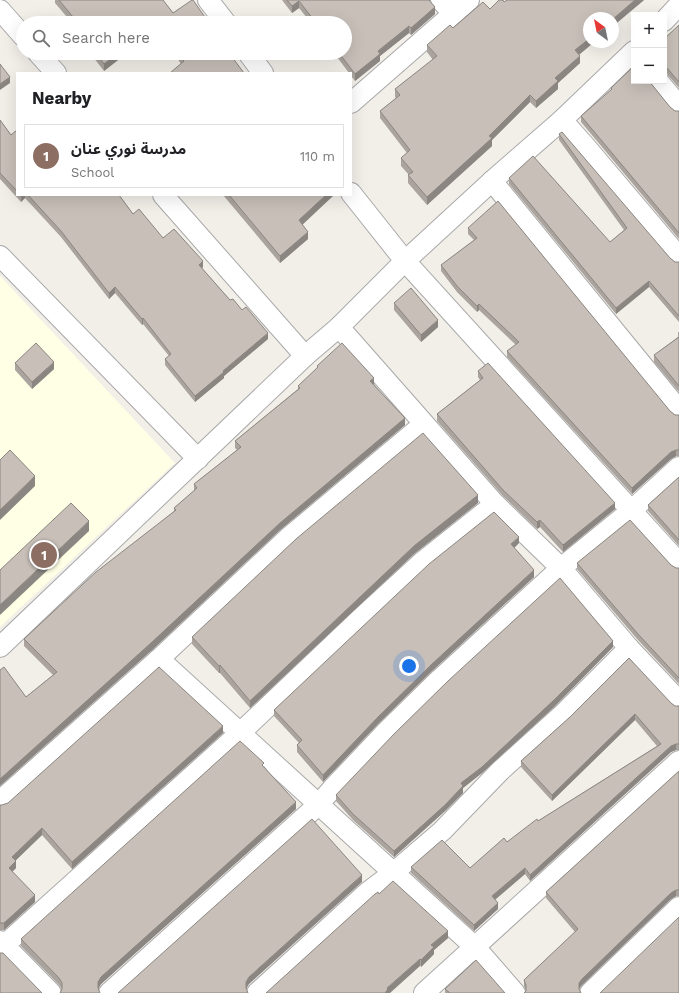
<!DOCTYPE html>
<meta charset="utf-8">
<style>
:root{--surface:#fff;--page:#f2f2f2;--text:#202124;--muted:#757577;--line:#e0e0e0;--accent:#d40000}
body{margin:0;font-family:"Work Sans","Noto Sans Arabic",sans-serif;background:var(--page);color:var(--text)}
.controls{position:absolute;right:12px;top:12px;display:grid;overflow:hidden;border-radius:0px;box-shadow:0 4px 16px #0002}
.controls button{width:36px;height:36px;display:grid;place-items:center;padding:0;border:0;border-bottom:1px solid var(--line);background:var(--surface);color:var(--text);font:20px sans-serif}
.compass{position:absolute;left:583px;top:12px;width:36px;height:36px;border-radius:50%;background:var(--surface);box-shadow:0 4px 16px #0002;rotate:327deg}
.you{position:absolute;left:409px;top:666px;width:14px;height:14px;margin:-10px;border:3px solid #fff;border-radius:50%;background:#1a73e8;box-shadow:0 0 0 6px #1a73e833}
.badge{display:grid;place-items:center;width:26px;height:26px;border-radius:50%;background:var(--accent);color:#fff;font-size:13px;font-weight:700}
.pin{position:absolute;translate:-50% -50%;border:2px solid #fff;box-shadow:0 1px 4px #0006}
.list{margin:0;padding:0;list-style:none}
h2{display:flex;justify-content:space-between;align-items:center;height:52px;margin:0;padding:0 16px;font-size:17px}
h2 small{font-size:13px;font-weight:400;color:var(--muted)}
.list li{display:grid;grid-template-columns:26px 1fr auto;gap:12px;align-items:center;box-sizing:border-box;height:64px;margin:0 8px 8px;padding:0 8px;border:1px solid var(--line);border-radius:0px}
.list b{display:block;font-size:15px;white-space:nowrap}
.list p{margin:0;font-size:13px;white-space:nowrap;color:var(--muted)}
.list em{font-size:13px;font-style:normal;color:var(--muted)}
.icon{flex:none;width:22px;height:22px;fill:none;stroke:currentColor;stroke-width:2;stroke-linecap:round;stroke-linejoin:round}
.map{position:relative;flex:none;width:679px;height:993px;overflow:hidden}
.search{position:absolute;background:var(--surface);box-shadow:0 4px 16px #0002;left:16px;top:16px;width:336px;height:44px;display:flex;align-items:center;gap:10px;box-sizing:border-box;padding:0 14px;border-radius:22px;color:var(--muted);font-size:15px}
.panel{position:absolute;background:var(--surface);box-shadow:0 4px 16px #0002;left:16px;top:72px;width:336px;height:124px;border-radius:0px}
.map>svg:first-child{display:block}
</style>
<div class="map">
<svg width="679" height="993" viewBox="0 0 679 993">
<rect width="100%" height="100%" fill="#f2efe9"/>
<polygon fill="#ffffe5" points="0,276 175,463 0,627"/>
<g fill="none" stroke-linecap="round" stroke-linejoin="round">
<g stroke="#a9a9a9" stroke-width="22">
<g id="minor">
<polyline points="208,0 226,23"/>
<polyline points="441,0 453,14"/>
<polyline points="0,10 23,36"/>
<polyline points="664,21 679,5"/>
<polyline points="38,53 56,73"/>
<polyline points="248,53 263,73"/>
<polyline points="658,81 679,106"/>
<polyline points="351,103 469,0"/>
<polyline points="562,120 586,147 679,257"/>
<polyline points="492,181 679,410"/>
<polyline points="351,193 405,261 679,563"/>
<polyline points="163,195 305,356"/>
<polyline points="0,256 198,459"/>
<polyline points="339,327 495,504 561,568 629,648 679,701"/>
<polyline points="0,647 305,356 339,327 405,261 492,181 562,120 634,51"/>
<polyline points="159,659 475,947 515,993"/>
<polyline points="0,801 159,659 288,538 424,424"/>
<polyline points="0,941 51,993"/>
<polyline points="0,949 240,733 360,619 422,562 495,504"/>
<polyline points="109,993 318,805 332,789 386,732 440,679 561,568 632,510 679,467"/>
<polyline points="257,993 368,892 393,873 442,831 500,771 562,715 629,648"/>
<polyline points="424,993 679,761"/>
<polyline points="590,993 679,907"/>
</g>
</g>
<use href="#minor" stroke="#fff" stroke-width="20"/>
</g>
<g fill="#aba49e">
<polygon points="55,0 163,0 173,13 209,23 72,23 55,3"/>
<polygon points="282,0 429,0 435,14 411,35 409,33 380,56 380,61 355,81 351,76 351,73 349,73 334,53 345,53 345,23 311,23 299,8 292,13"/>
<polygon points="507,0 644,0 579,55 580,63 558,83 558,89 536,108 530,102 492,140 492,146 427,205 408,183 408,175 409,175 401,166 401,158 407,153 380,118 380,111 396,98 395,97 395,89 433,60 427,52 427,45 453,28 490,9 504,2"/>
<polygon points="679,25 679,88 667,74 664,72 664,39"/>
<polygon points="90,53 127,53 104,71"/>
<polygon points="174,53 229,53 181,64"/>
<polygon points="649,82 670,107 675,111 679,111 679,239 581,122 581,116 611,90 611,88"/>
<polygon points="0,120 11,135 17,130 17,195 119,195 133,214 163,238 203,267 202,268 230,300 242,310 268,339 224,376 224,378 195,402 165,365 165,359 169,356 143,324 142,325 115,293 109,299 61,237 25,198 21,202 0,179"/>
<polygon points="559,134 670,258 675,262 679,262 679,322 649,287 616,314 509,184 509,178 610,242 624,230 559,140"/>
<polygon points="223,195 334,195 302,224 308,239 280,263"/>
<polygon points="468,228 670,411 675,415 679,415 679,456 676,456 671,459 632,494 507,357 507,351 516,345 479,310 477,312 457,292 441,271 441,265 474,240 468,234"/>
<polygon points="394,303 438,327 421,342 394,310"/>
<polygon points="678,332 679,332 679,392 654,362 654,355 678,337"/>
<polygon points="15,363 54,369 32,389 15,370"/>
<polygon points="317,366 374,384 405,425 280,530 151,651 26,697 53,675 24,646 24,639 174,511 174,508 194,491 194,484 237,450 235,448 235,441 298,389 298,386 317,369"/>
<polygon points="478,371 615,509 563,552 540,527 537,529 503,496 437,421 437,414 480,380 478,377"/>
<polygon points="679,477 679,546 648,511 648,505"/>
<polygon points="478,503 414,554 250,708 220,673 219,673 192,644 192,637"/>
<polygon points="519,543 514,548 534,577 432,671 378,724 323,782 297,752 297,745 299,743 274,716 274,710"/>
<polygon points="577,563 671,565 676,568 679,568 679,684 638,640 577,569"/>
<polygon points="613,647 554,707 482,773 463,788 463,793 445,811 394,857 353,820 336,801 336,795"/>
<polygon points="671,703 675,706 679,706 679,750 676,750 671,752 530,881 525,874 495,900 498,909 474,931 411,873 411,867 470,868 507,842 538,821 657,746 635,720 552,801 521,767 521,761 570,717"/>
<polygon points="223,733 72,869 42,835 16,860 16,868 12,872 35,902 4,930 0,930 0,805 2,805"/>
<polygon points="264,766 296,809 101,984 98,989 62,989 59,985 21,946 21,939"/>
<polygon points="679,771 679,896 676,896 671,899 582,985 526,991 524,986 524,980 575,932 546,898 546,892"/>
<polygon points="379,894 448,938 434,950 434,954 421,967"/>
<polygon points="445,989 505,993 445,993"/>
</g>
<g fill="#8b8681">
<polygon points="635,0 644,0 613,26 613,19"/>
<polygon points="299,1 299,8 292,13 292,6"/>
<polygon points="435,7 435,14 411,35 411,28"/>
<polygon points="409,26 409,33 380,56 380,61 355,81 355,74 378,51"/>
<polygon points="589,39 589,42 594,42 575,58 575,50"/>
<polygon points="118,53 127,53 104,71 104,64"/>
<polygon points="580,56 580,63 558,83 558,89 536,108 536,101 555,78"/>
<polygon points="10,77 10,83 0,90 0,84"/>
<polygon points="530,95 530,102 492,140 492,146 427,205 427,197"/>
<polygon points="22,195 25,195 25,198 21,202 21,196"/>
<polygon points="326,195 334,195 299,228 299,220"/>
<polygon points="308,232 308,239 280,263 280,256"/>
<polygon points="203,261 203,267 199,271 199,265"/>
<polygon points="649,281 649,287 616,314 616,308"/>
<polygon points="115,287 115,293 109,299 109,293"/>
<polygon points="479,304 479,310 477,312 477,306"/>
<polygon points="143,318 143,324 142,325 142,319"/>
<polygon points="438,320 438,327 421,342 421,335"/>
<polygon points="268,333 268,339 224,376 224,378 195,402 195,396 223,371"/>
<polygon points="54,362 54,369 32,389 32,382"/>
<polygon points="374,378 374,385 370,381"/>
<polygon points="405,418 405,425 280,530 151,651 0,786 0,779 280,523"/>
<polygon points="676,450 676,456 671,459 632,494 632,488 671,452"/>
<polygon points="35,476 35,486 0,520 0,510"/>
<polygon points="478,495 478,503 414,554 250,708 250,701 414,546"/>
<polygon points="615,503 615,509 563,552 563,545"/>
<polygon points="540,520 540,527 537,529 537,522"/>
<polygon points="89,521 89,531 0,615 0,605"/>
<polygon points="519,537 519,543 511,551 511,544"/>
<polygon points="534,570 534,577 432,671 378,724 323,782 323,775 378,717 432,664"/>
<polygon points="613,641 613,647 554,707 482,773 463,788 463,793 445,811 394,857 394,851 461,783"/>
<polygon points="220,665 220,673 219,673 219,666"/>
<polygon points="635,714 635,720 552,801 552,795"/>
<polygon points="223,726 223,733 72,869 72,862"/>
<polygon points="676,744 676,750 671,752 530,881 530,875 671,746"/>
<polygon points="296,802 296,809 101,984 98,989 98,982 101,977"/>
<polygon points="42,828 42,835 12,864 12,857"/>
<polygon points="16,861 16,868 9,875 9,868"/>
<polygon points="525,868 525,874 492,902 492,896"/>
<polygon points="362,875 362,882 249,984 246,989 246,982 249,977"/>
<polygon points="676,890 676,896 671,899 582,985 579,989 579,983 582,979 671,893"/>
<polygon points="35,895 35,902 4,930 4,923"/>
<polygon points="498,903 498,909 474,931 474,925"/>
<polygon points="448,931 448,938 434,950 434,954 421,967 421,960 431,945"/>
<polygon points="420,959 420,966 390,993 385,993 387,988"/>
</g>
<g fill="#c7bfb8" stroke="#8b8681">
<polygon points="59,0 163,0 173,13 192,0 193,0 209,23 157,23 157,22 156,23 78,23"/>
<polygon points="287,0 429,0 435,7 411,28 409,26 378,51 380,54 355,74 339,53 345,53 345,23 316,23 299,1 292,6"/>
<polygon points="499,0 503,0 504,2 507,0 635,0 613,19 613,18 589,18 589,39 575,50 580,56 555,78 558,81 536,101 530,95 489,136 492,138 427,197 408,175 413,172 401,158 410,150 380,111 400,95 395,89 437,56 427,45 450,25 453,28 483,2 490,9"/>
<polygon points="679,25 679,82 667,68 664,66 664,39"/>
<polygon points="95,53 118,53 104,64"/>
<polygon points="179,53 229,53 244,73 170,73 184,61"/>
<polygon points="0,64 10,77 0,84"/>
<polygon points="634,66 634,81 649,81 670,107 675,111 679,111 679,233 581,116 612,89 611,88"/>
<polygon points="0,120 11,135 17,130 17,191 0,173"/>
<polygon points="562,132 670,258 675,262 679,262 679,316 649,281 616,308 509,178 533,156 610,242 627,228 559,134"/>
<polygon points="28,195 119,195 133,214 139,209 163,238 174,229 203,261 199,265 230,300 233,299 242,310 246,307 268,333 223,371 224,372 195,396 165,359 171,354 143,318 142,319 115,287 109,293 61,231"/>
<polygon points="229,195 326,195 299,220 308,232 280,256"/>
<polygon points="498,201 670,411 675,415 679,415 679,450 676,450 671,452 632,488 507,351 519,342 479,304 477,306 457,286 441,265 477,238 468,228"/>
<polygon points="411,288 438,320 421,335 394,303"/>
<polygon points="679,337 679,386 654,355"/>
<polygon points="36,343 54,362 32,382 15,363"/>
<polygon points="342,343 374,378 370,381 405,418 280,523 151,643 0,779 0,670 4,667 26,697 57,672 24,639 96,572 176,510 174,508 197,488 194,484 241,447 235,441 300,388 298,386 318,367 317,366"/>
<polygon points="488,363 615,503 563,545 540,520 537,522 503,490 437,414 483,378 478,371"/>
<polygon points="423,433 478,495 414,546 250,701 220,665 219,666 192,637 296,539"/>
<polygon points="10,450 35,476 0,510 0,460"/>
<polygon points="679,477 679,540 648,505"/>
<polygon points="71,503 89,521 0,605 0,570"/>
<polygon points="494,512 519,537 511,544 534,570 432,664 378,717 323,775 297,745 302,740 274,710 429,564"/>
<polygon points="630,520 671,565 676,568 679,568 679,678 638,634 577,563"/>
<polygon points="560,578 613,641 554,700 482,767 461,783 463,786 445,805 394,851 353,814 336,795 394,734 448,681"/>
<polygon points="629,658 671,703 675,706 679,706 679,744 676,744 671,746 530,875 525,868 492,896 498,903 474,925 411,867 442,840 470,868 504,838 507,842 537,819 538,821 661,744 635,714 552,795 521,761 570,717"/>
<polygon points="159,667 223,726 72,862 42,828 12,857 16,861 9,868 35,895 4,923 0,923 0,805 2,805 8,803"/>
<polygon points="240,741 264,763 262,765 296,802 101,977 98,982 98,988 100,993 60,993 62,989 62,983 59,978 21,939"/>
<polygon points="679,771 679,890 676,890 671,893 582,979 579,983 579,989 581,993 524,993 526,991 526,985 524,980 578,929 546,892"/>
<polygon points="312,819 362,875 249,977 246,982 246,988 248,993 118,993"/>
<polygon points="393,881 448,931 431,945 434,947 421,960 420,959 387,988 388,989 385,993 266,993 375,894 378,892 379,894"/>
<polygon points="679,917 679,993 600,993"/>
<polygon points="0,953 3,953 42,993 0,993"/>
<polygon points="476,960 505,993 450,993 445,989"/>
</g>
</svg>
<div class="controls">
<button>+</button>
<button>−</button>
</div>
<svg class="compass" viewBox="-18 -18 36 36"><path d="M0-13l5 13h-10z" fill="#e53935"/><path d="M0 13l5-13h-10z" fill="#757577"/></svg>
<div class="you"></div>
<div class="pin badge" style="left:44px;top:555px;background:#8d6e63">1</div>
<div class="search"><svg class="icon" aria-label="search" viewBox="0 0 24 24"><circle cx="10" cy="10" r="6"/><path d="M15 15l6 6"/></svg>Search here</div>
<section class="panel">
<h2>Nearby<small></small></h2>
<ul class="list">
<li><span class="badge" style="background:#8d6e63">1</span><div><b>مدرسة نوري عنان</b><p>School</p></div><em>110 m</em></li>
</ul>
</section>
</div>
